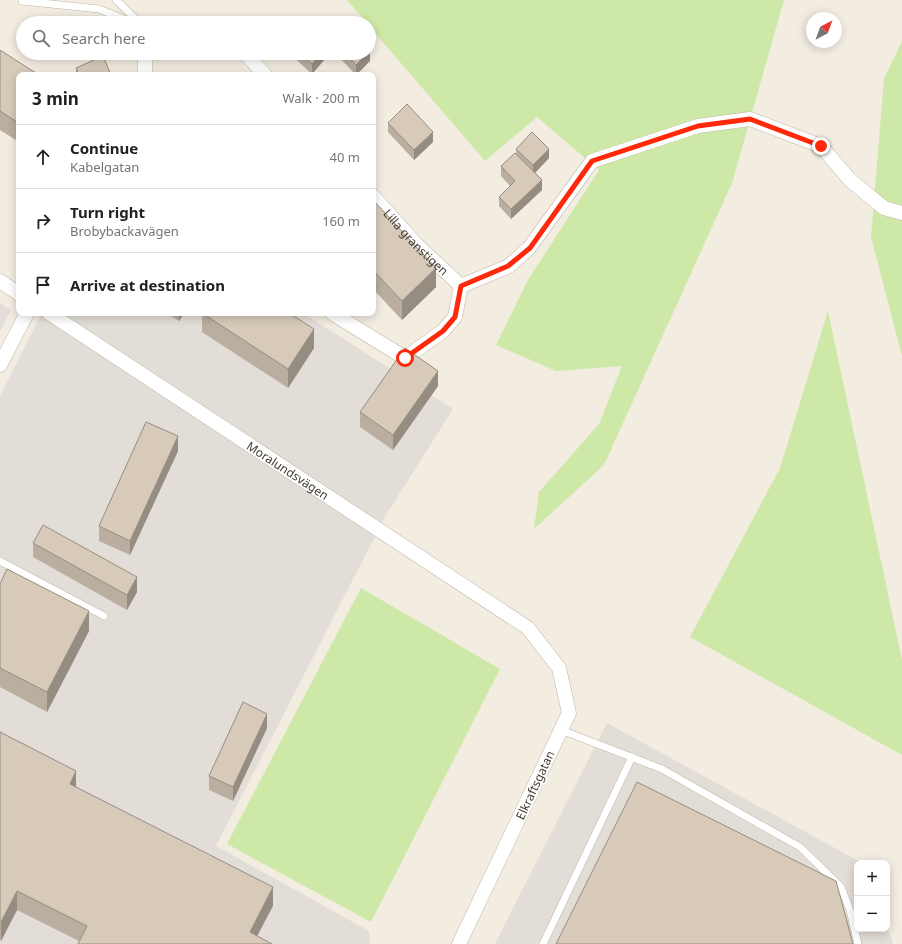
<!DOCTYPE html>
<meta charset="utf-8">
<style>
:root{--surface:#fff;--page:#f2f2f2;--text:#202124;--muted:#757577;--line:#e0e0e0}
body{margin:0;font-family:"Noto Sans",sans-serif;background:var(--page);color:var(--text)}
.controls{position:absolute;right:12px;bottom:12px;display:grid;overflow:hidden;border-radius:8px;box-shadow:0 2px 10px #0003}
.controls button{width:36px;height:36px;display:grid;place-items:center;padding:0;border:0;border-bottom:1px solid var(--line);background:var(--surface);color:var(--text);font:20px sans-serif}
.compass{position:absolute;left:806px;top:12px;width:36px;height:36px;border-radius:50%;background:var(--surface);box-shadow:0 2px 10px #0003;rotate:41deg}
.stop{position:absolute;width:12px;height:12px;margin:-9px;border:3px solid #ff280b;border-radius:50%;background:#fff}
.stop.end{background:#ff280b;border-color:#fff;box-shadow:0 1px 4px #0008}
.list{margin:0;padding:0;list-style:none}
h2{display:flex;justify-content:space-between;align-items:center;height:52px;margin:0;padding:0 16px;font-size:17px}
h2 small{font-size:13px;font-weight:400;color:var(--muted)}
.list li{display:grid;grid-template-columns:26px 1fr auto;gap:12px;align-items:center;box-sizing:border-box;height:64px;padding:0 16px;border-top:1px solid var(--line)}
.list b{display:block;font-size:15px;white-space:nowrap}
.list p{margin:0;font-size:13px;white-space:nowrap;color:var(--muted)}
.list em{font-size:13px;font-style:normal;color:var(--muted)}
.icon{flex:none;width:22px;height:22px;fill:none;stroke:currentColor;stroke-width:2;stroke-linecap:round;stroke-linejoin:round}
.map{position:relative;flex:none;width:902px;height:944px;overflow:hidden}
.search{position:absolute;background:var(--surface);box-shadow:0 2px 10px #0003;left:16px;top:16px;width:360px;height:44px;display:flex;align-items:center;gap:10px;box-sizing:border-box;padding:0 14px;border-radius:22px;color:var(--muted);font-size:15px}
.panel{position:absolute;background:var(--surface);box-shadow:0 2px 10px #0003;left:16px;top:72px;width:360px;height:244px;border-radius:8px}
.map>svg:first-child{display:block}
</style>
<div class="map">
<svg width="902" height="944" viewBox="0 0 902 944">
<rect width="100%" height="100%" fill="#f2ece1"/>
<g fill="#e3ddd7">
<polygon points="0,303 11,310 0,331"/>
<polygon points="42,313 303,313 453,409 386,515 216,846 369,931 370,944 0,944 0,396"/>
<polygon points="607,723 862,863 857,863 857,929 887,929 887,925 893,944 495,944"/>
</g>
<g fill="#cee9a7">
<polygon points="347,0 784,0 732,183 604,465 534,529 539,492 599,424 622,366 556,371 496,345 528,280 599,170 537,117 485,161 369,26 369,23 367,23"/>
<polygon points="902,41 902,356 871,237 884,79"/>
<polygon points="828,311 902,660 902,755 690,637 780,468"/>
<polygon points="361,588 500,669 371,922 227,844"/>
</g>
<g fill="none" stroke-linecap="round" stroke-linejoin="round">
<g stroke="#c0b7a7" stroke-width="8">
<g id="lane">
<polyline points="116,0 140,23"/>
<polyline points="22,1 99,9 133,23"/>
<polyline points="0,561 104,616"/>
<polyline points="561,730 662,769 800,847 841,887 850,910 858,944"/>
<polyline points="543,944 632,757"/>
</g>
</g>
<g stroke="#c0b7a7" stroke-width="15">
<g id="street">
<polyline points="245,53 265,75"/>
<polyline points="145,75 145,53"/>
<path id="s1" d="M 373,196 L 416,244 L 461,286"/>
<polyline points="0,281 19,294"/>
<polyline points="461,286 509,266 529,248 592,161 698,126 750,119 821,146 850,180 884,208 902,213"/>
<path id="s2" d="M 49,313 L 528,628 L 559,668 L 569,713 L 459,944"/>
<polyline points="332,313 405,358 443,331 455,317 461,286"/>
<polyline points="0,365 27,313"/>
</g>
</g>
<use href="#lane" stroke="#fff" stroke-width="7"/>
<use href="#street" stroke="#fff" stroke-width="14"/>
</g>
<g fill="#b9ae9f">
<polygon points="0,50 19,75 19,142 0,130"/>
<polygon points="289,53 325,53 325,59 312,74"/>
<polygon points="335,53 369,53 370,61 356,75"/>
<polygon points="76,68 111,75 76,75"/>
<polygon points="388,123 433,142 414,160 388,132"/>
<polygon points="516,149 549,158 535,173 542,190 511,219 499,206 499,197 510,186 501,176 501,166 516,154"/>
<polygon points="373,200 436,287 402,320 373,289"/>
<polygon points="166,313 184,313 179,321"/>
<polygon points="202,313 314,348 288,388 202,332"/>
<polygon points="438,386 393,450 360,427 360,412"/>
<polygon points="178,451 130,555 99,541 99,526"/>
<polygon points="33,543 137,592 127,610 33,557"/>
<polygon points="0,584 89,631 47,712 0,687"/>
<polygon points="267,728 233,801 209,790 209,776"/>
<polygon points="0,732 76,787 273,906 79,941 17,910 1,941 0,940"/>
</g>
<g fill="#968d82">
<polygon points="370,51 370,61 356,75 356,65 368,53 369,53"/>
<polygon points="322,53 325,53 325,59 312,74 312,64"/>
<polygon points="433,132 433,142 414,160 414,150"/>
<polygon points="549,149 549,158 533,175 533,165"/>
<polygon points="542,180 542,190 511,219 511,209"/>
<polygon points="436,268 436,287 402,320 402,301"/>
<polygon points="179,313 184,313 179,321"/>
<polygon points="314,329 314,348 288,388 288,369"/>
<polygon points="438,371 438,386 393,450 393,435"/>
<polygon points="178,436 178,451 130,555 130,541"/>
<polygon points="137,577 137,592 127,610 127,595"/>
<polygon points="89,611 89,631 47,712 47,692"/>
<polygon points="267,714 267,728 233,801 233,787"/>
<polygon points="76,771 76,790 70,784"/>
<polygon points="273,887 273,906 253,944 250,932"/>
<polygon points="17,891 17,910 1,941 1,922"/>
</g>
<g fill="#d7cab9" stroke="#968d82">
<polygon points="0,50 39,75 19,75 19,123 0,111"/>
<polygon points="300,53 322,53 312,64"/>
<polygon points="345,53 368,53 356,65"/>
<polygon points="103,56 111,75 79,75 76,68"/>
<polygon points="407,104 433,132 414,150 388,123"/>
<polygon points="532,132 549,149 533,165 516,149"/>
<polygon points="515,153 542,180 511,209 499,197 515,181 501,166"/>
<polygon points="373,200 436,268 402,301 373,270"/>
<polygon points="202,313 289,313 314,329 288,369"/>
<polygon points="405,348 438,371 393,435 360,412"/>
<polygon points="146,422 178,436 130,541 99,526"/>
<polygon points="43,525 137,577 127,595 33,543"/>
<polygon points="7,569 89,611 47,692 0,668 0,584"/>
<polygon points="243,702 267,714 233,787 209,776"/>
<polygon points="0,732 76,771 70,784 273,887 250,932 272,944 78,944 87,926 17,891 1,922 0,921"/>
<polygon points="637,782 836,881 853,944 556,944"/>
</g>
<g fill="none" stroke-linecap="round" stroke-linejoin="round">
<polyline stroke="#ff280b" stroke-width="5" points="405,358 443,331 455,317 461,286 508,266 530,248 592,161 698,126 750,119 821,146"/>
</g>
<g text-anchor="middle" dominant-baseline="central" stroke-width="4" stroke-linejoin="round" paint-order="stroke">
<g font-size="12" fill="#433c32" stroke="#fff">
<text stroke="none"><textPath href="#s1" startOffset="63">Lilla granstigen</textPath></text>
<text stroke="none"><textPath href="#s2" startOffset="286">Moralundsvägen</textPath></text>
<text transform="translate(535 785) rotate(-65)">Elkraftsgatan</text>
</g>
</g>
</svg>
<div class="controls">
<button>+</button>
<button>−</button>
</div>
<svg class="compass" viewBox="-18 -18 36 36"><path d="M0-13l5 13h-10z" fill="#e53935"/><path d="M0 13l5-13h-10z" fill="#757577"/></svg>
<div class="stop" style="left:405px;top:358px"></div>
<div class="stop end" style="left:821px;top:146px"></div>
<div class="search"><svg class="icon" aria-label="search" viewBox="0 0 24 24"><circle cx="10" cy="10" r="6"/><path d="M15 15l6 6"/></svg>Search here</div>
<section class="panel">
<h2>3 min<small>Walk · 200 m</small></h2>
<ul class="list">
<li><svg class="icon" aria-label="ahead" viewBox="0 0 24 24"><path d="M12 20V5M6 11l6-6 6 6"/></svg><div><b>Continue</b><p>Kabelgatan</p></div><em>40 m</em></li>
<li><svg class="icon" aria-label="right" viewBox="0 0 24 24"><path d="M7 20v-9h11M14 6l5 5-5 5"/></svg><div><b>Turn right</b><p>Brobybackavägen</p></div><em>160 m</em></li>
<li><svg class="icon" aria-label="arrive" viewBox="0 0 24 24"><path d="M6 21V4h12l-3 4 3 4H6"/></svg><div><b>Arrive at destination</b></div></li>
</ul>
</section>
</div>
